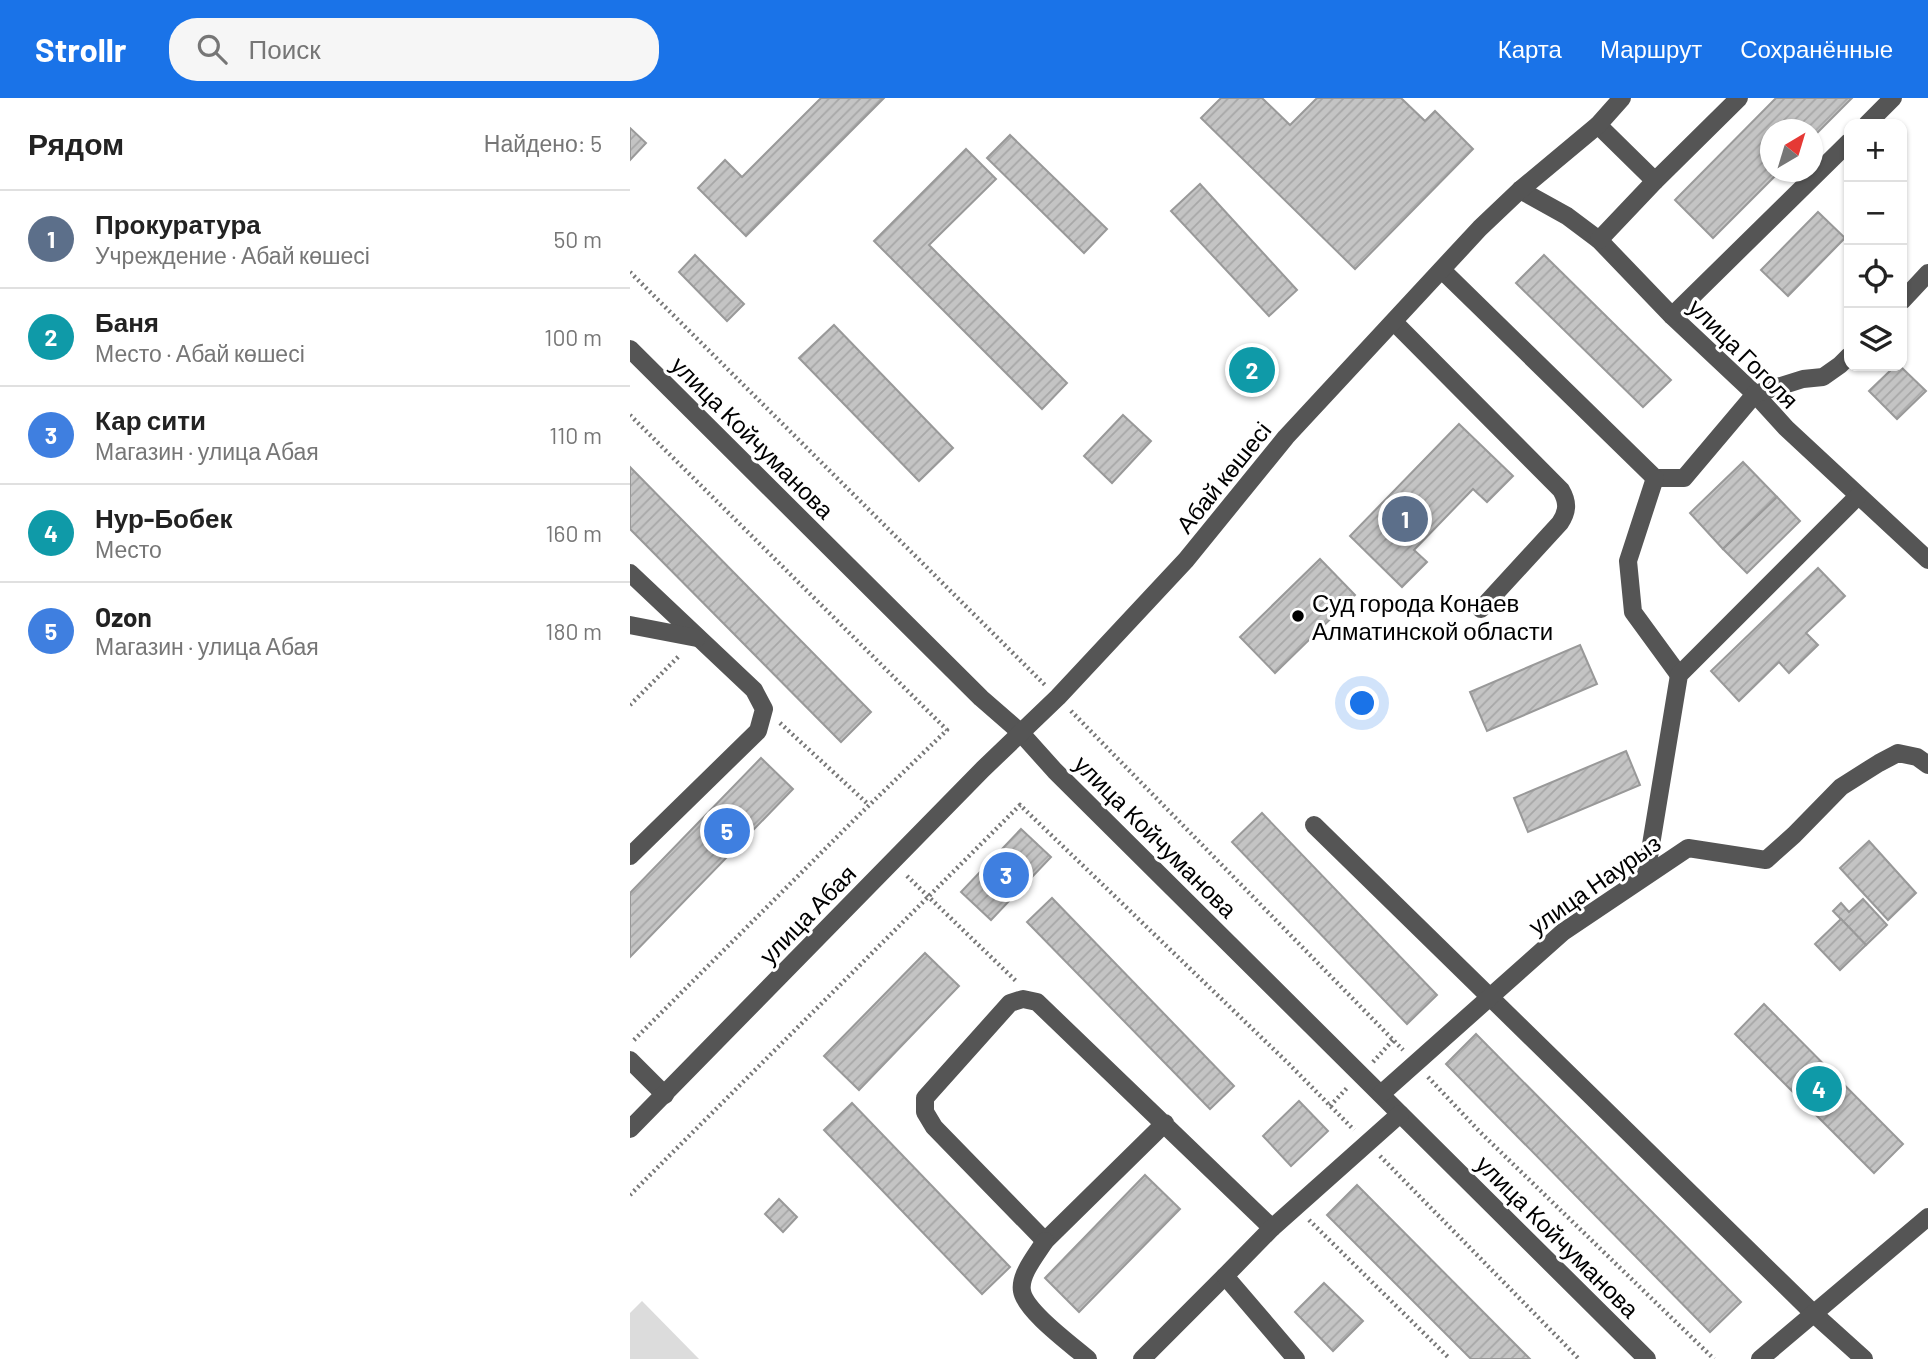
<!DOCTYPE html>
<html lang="ru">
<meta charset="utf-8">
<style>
:root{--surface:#fff;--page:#f6f6f6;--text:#222;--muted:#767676;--line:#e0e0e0;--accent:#1a73e8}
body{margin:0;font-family:Barlow,sans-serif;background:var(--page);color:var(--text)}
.controls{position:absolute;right:21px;top:21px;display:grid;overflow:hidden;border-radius:14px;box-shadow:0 2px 5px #0004}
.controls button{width:63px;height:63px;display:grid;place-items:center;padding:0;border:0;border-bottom:2px solid var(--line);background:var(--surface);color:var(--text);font:35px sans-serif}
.compass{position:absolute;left:1130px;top:21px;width:63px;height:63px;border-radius:50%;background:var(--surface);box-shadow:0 2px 5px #0004;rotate:38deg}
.you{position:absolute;left:733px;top:606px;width:24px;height:24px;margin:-18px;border:5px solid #fff;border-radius:50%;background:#1a73e8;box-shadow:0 0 0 10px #1a73e833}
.badge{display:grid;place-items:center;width:46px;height:46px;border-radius:50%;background:var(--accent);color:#fff;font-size:23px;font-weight:700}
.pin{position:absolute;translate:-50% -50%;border:4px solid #fff;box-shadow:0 2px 7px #0006}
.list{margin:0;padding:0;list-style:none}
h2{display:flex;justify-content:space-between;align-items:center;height:91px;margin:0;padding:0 28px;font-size:30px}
h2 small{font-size:23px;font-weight:400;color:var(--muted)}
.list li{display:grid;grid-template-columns:46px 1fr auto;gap:21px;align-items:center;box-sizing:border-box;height:98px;padding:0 28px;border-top:2px solid var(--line)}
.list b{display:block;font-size:26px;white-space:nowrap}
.list p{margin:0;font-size:23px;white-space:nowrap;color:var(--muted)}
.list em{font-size:23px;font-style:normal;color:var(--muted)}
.icon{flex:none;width:38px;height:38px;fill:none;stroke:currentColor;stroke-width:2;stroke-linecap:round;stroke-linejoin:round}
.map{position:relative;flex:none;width:1298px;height:1261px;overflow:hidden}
header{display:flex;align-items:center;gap:42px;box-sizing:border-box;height:98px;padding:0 35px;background:var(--accent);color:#fff}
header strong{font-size:33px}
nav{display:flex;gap:38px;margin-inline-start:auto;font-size:24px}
.search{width:490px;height:63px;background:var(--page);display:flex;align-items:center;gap:18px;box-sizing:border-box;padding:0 24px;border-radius:28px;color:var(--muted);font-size:26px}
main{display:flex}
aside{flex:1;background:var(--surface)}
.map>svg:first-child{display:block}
</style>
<header>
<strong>Strollr</strong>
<div class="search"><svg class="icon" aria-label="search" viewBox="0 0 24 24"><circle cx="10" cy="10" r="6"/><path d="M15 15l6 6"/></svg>Поиск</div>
<nav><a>Карта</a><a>Маршрут</a><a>Сохранённые</a></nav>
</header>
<main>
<aside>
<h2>Рядом<small>Найдено: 5</small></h2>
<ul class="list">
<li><span class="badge" style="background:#5c6f8a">1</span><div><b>Прокуратура</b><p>Учреждение · Абай көшесі</p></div><em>50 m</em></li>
<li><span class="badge" style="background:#0f9aa8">2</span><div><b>Баня</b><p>Место · Абай көшесі</p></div><em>100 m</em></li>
<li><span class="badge" style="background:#3f7fe0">3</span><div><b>Кар сити</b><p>Магазин · улица Абая</p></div><em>110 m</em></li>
<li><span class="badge" style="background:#0f9aa8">4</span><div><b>Нур-Бобек</b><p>Место</p></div><em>160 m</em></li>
<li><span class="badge" style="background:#3f7fe0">5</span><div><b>Ozon</b><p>Магазин · улица Абая</p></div><em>180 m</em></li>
</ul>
</aside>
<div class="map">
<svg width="1298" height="1261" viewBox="0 0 1298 1261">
<defs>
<pattern id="building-hatch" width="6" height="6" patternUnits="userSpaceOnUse" patternTransform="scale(1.75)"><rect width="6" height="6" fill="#c4c4c4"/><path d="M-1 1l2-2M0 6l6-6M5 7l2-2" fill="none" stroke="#a7a7a7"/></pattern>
</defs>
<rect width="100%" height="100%" fill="#fff"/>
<polygon fill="#dcdcdc" points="12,1203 69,1261 0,1261 0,1215"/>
<g fill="url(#building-hatch)" stroke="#999" stroke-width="2">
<polygon points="191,0 254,0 116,138 68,90 95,62 112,79"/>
<polygon points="591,0 632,0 660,27 687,0 771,0 795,23 805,13 843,51 725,171 571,20"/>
<polygon points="1146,0 1222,0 1182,40 1182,32 1140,32 1140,74 1149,74 1083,140 1045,102"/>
<polygon points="0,30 16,45 0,62"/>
<polygon points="380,37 477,131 454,155 357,60"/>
<polygon points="336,51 366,81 299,147 437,285 412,311 244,143"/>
<polygon points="570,86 667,192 639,218 541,113"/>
<polygon points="1188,114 1215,140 1158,198 1131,172"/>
<polygon points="65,157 114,206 97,223 49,174"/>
<polygon points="914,157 1041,282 1013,309 886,185"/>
<polygon points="204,227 323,350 289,383 169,260"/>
<polygon points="624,248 646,269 619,296 598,276"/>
<polygon points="1265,268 1270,268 1296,293 1267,321 1239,293"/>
<polygon points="493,317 521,343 482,385 454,358"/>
<polygon points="829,326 883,378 857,404 843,391 784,452 797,464 772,489 720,438"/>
<polygon points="1113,364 1147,399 1093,451 1060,415"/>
<polygon points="0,369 241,614 211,644 0,431"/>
<polygon points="1147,399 1170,423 1117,475 1093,451"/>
<polygon points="690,461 725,497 645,575 610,539"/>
<polygon points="1188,470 1215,498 1176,535 1188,547 1159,575 1149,564 1109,603 1081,573"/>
<polygon points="950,547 967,586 857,633 840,594"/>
<polygon points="996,653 1010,687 898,734 884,700"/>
<polygon points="131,660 163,691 0,859 0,795"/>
<polygon points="632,715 807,897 777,926 602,744"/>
<polygon points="391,731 421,759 361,822 331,794"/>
<polygon points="1239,743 1286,795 1258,822 1210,770"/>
<polygon points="422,800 604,988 580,1011 397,824"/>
<polygon points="1233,801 1257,827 1236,847 1203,813 1211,805 1219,814"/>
<polygon points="1211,821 1236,847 1210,872 1185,846"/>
<polygon points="295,855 329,888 229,992 194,958"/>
<polygon points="1134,906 1273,1046 1244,1075 1105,936"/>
<polygon points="846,936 1111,1204 1080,1234 816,966"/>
<polygon points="669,1003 698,1033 661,1068 633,1038"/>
<polygon points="222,1005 380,1169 352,1196 194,1032"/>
<polygon points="515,1077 550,1111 449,1214 415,1180"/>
<polygon points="727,1087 900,1261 841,1261 697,1117"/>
<polygon points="149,1101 167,1119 153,1134 135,1116"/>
<polygon points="694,1185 733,1223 703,1253 665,1214"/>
</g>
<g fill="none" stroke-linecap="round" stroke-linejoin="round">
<g stroke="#777" stroke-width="4.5" stroke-dasharray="2 3.5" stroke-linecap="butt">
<polyline points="0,174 415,587"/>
<polyline points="0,317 317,632 228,718 3,943"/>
<polyline points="0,607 49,558"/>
<polyline points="441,613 773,952"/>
<polyline points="150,625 239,707"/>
<polyline points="277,778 387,884"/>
<polyline points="743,964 764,941"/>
<polyline points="798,979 850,1034 1084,1261"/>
<polyline points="700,1008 717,990"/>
<polyline points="750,1058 949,1261"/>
<polyline points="0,1097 390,707 659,966 724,1032"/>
<polyline points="679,1122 820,1261"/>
</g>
<g stroke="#555" stroke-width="18">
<polyline points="1237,26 1263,0"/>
<polyline points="968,27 1025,83"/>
<polyline points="890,92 937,118 969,142 1042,218 1125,296 1156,330 1298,462"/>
<polyline points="969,142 1025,83 1109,0"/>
<polyline points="813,173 1025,380 1054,380 1125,296 1173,281 1193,279 1210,267 1219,258"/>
<polyline points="1272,203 1298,175"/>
<polyline points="1042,218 1219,44"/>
<path d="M 764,224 L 931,392 C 938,404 938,413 930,425 L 851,511"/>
<polyline points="0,251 351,600 390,634 425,673 1017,1261"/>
<polyline points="1025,380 998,463 1003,514 1049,577"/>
<polyline points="0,475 124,592 134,611 128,633 0,758"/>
<polyline points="0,527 67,540"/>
<polyline points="684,727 1183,1215 1234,1261"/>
<polyline points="1016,777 1049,577 1228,398"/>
<polyline points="0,962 35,997"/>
<polyline points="751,996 933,834 1058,750 1136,762 1164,737 1211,689 1249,665 1268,655 1287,659 1298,667"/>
<polyline points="535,1025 415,1143 304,1029 295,1014 295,1000 380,905 393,901 407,904 642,1130"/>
<polyline points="0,1031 353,671 428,599 556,462 656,339 850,130 890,92 968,27 992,0"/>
<path d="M 415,1143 C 407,1156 389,1177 392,1193 C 395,1213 442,1247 458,1261"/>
<polyline points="512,1261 595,1178"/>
<polyline points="666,1261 595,1178 642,1130 770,1016"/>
<polyline points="1130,1261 1298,1119"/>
</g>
</g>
<circle fill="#000" stroke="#fff" stroke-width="2.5" cx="668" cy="518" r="7"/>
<g text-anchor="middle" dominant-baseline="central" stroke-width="6" stroke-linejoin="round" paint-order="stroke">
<g font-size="24" fill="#000" stroke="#fff">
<text transform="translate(1114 255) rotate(45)">улица Гоголя</text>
<text transform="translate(123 339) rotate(45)">улица Койчуманова</text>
<text transform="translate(593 379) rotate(-51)">Абай көшесі</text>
<text transform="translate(526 738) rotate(45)">улица Койчуманова</text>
<text transform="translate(964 786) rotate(-35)">улица Наурыз</text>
<text transform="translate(177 816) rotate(-46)">улица Абая</text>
<text transform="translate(928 1138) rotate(45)">улица Койчуманова</text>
</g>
<g font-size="24" fill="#000" stroke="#fff" text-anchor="start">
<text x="682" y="504">Суд города Конаев<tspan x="682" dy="28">Алматинской области</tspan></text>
</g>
</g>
</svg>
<div class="controls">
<button>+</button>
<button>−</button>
<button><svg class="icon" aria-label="locate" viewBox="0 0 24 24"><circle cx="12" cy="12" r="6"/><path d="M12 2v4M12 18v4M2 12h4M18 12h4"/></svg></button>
<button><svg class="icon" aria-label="layers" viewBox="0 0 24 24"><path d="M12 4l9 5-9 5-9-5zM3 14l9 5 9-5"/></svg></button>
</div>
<svg class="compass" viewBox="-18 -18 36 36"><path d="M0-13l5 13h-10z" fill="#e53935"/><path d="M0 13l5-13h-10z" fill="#767676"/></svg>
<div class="you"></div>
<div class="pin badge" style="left:775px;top:421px;background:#5c6f8a">1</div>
<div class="pin badge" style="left:622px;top:272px;background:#0f9aa8">2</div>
<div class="pin badge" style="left:376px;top:777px;background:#3f7fe0">3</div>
<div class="pin badge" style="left:1189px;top:991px;background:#0f9aa8">4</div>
<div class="pin badge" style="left:97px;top:733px;background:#3f7fe0">5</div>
</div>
</main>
